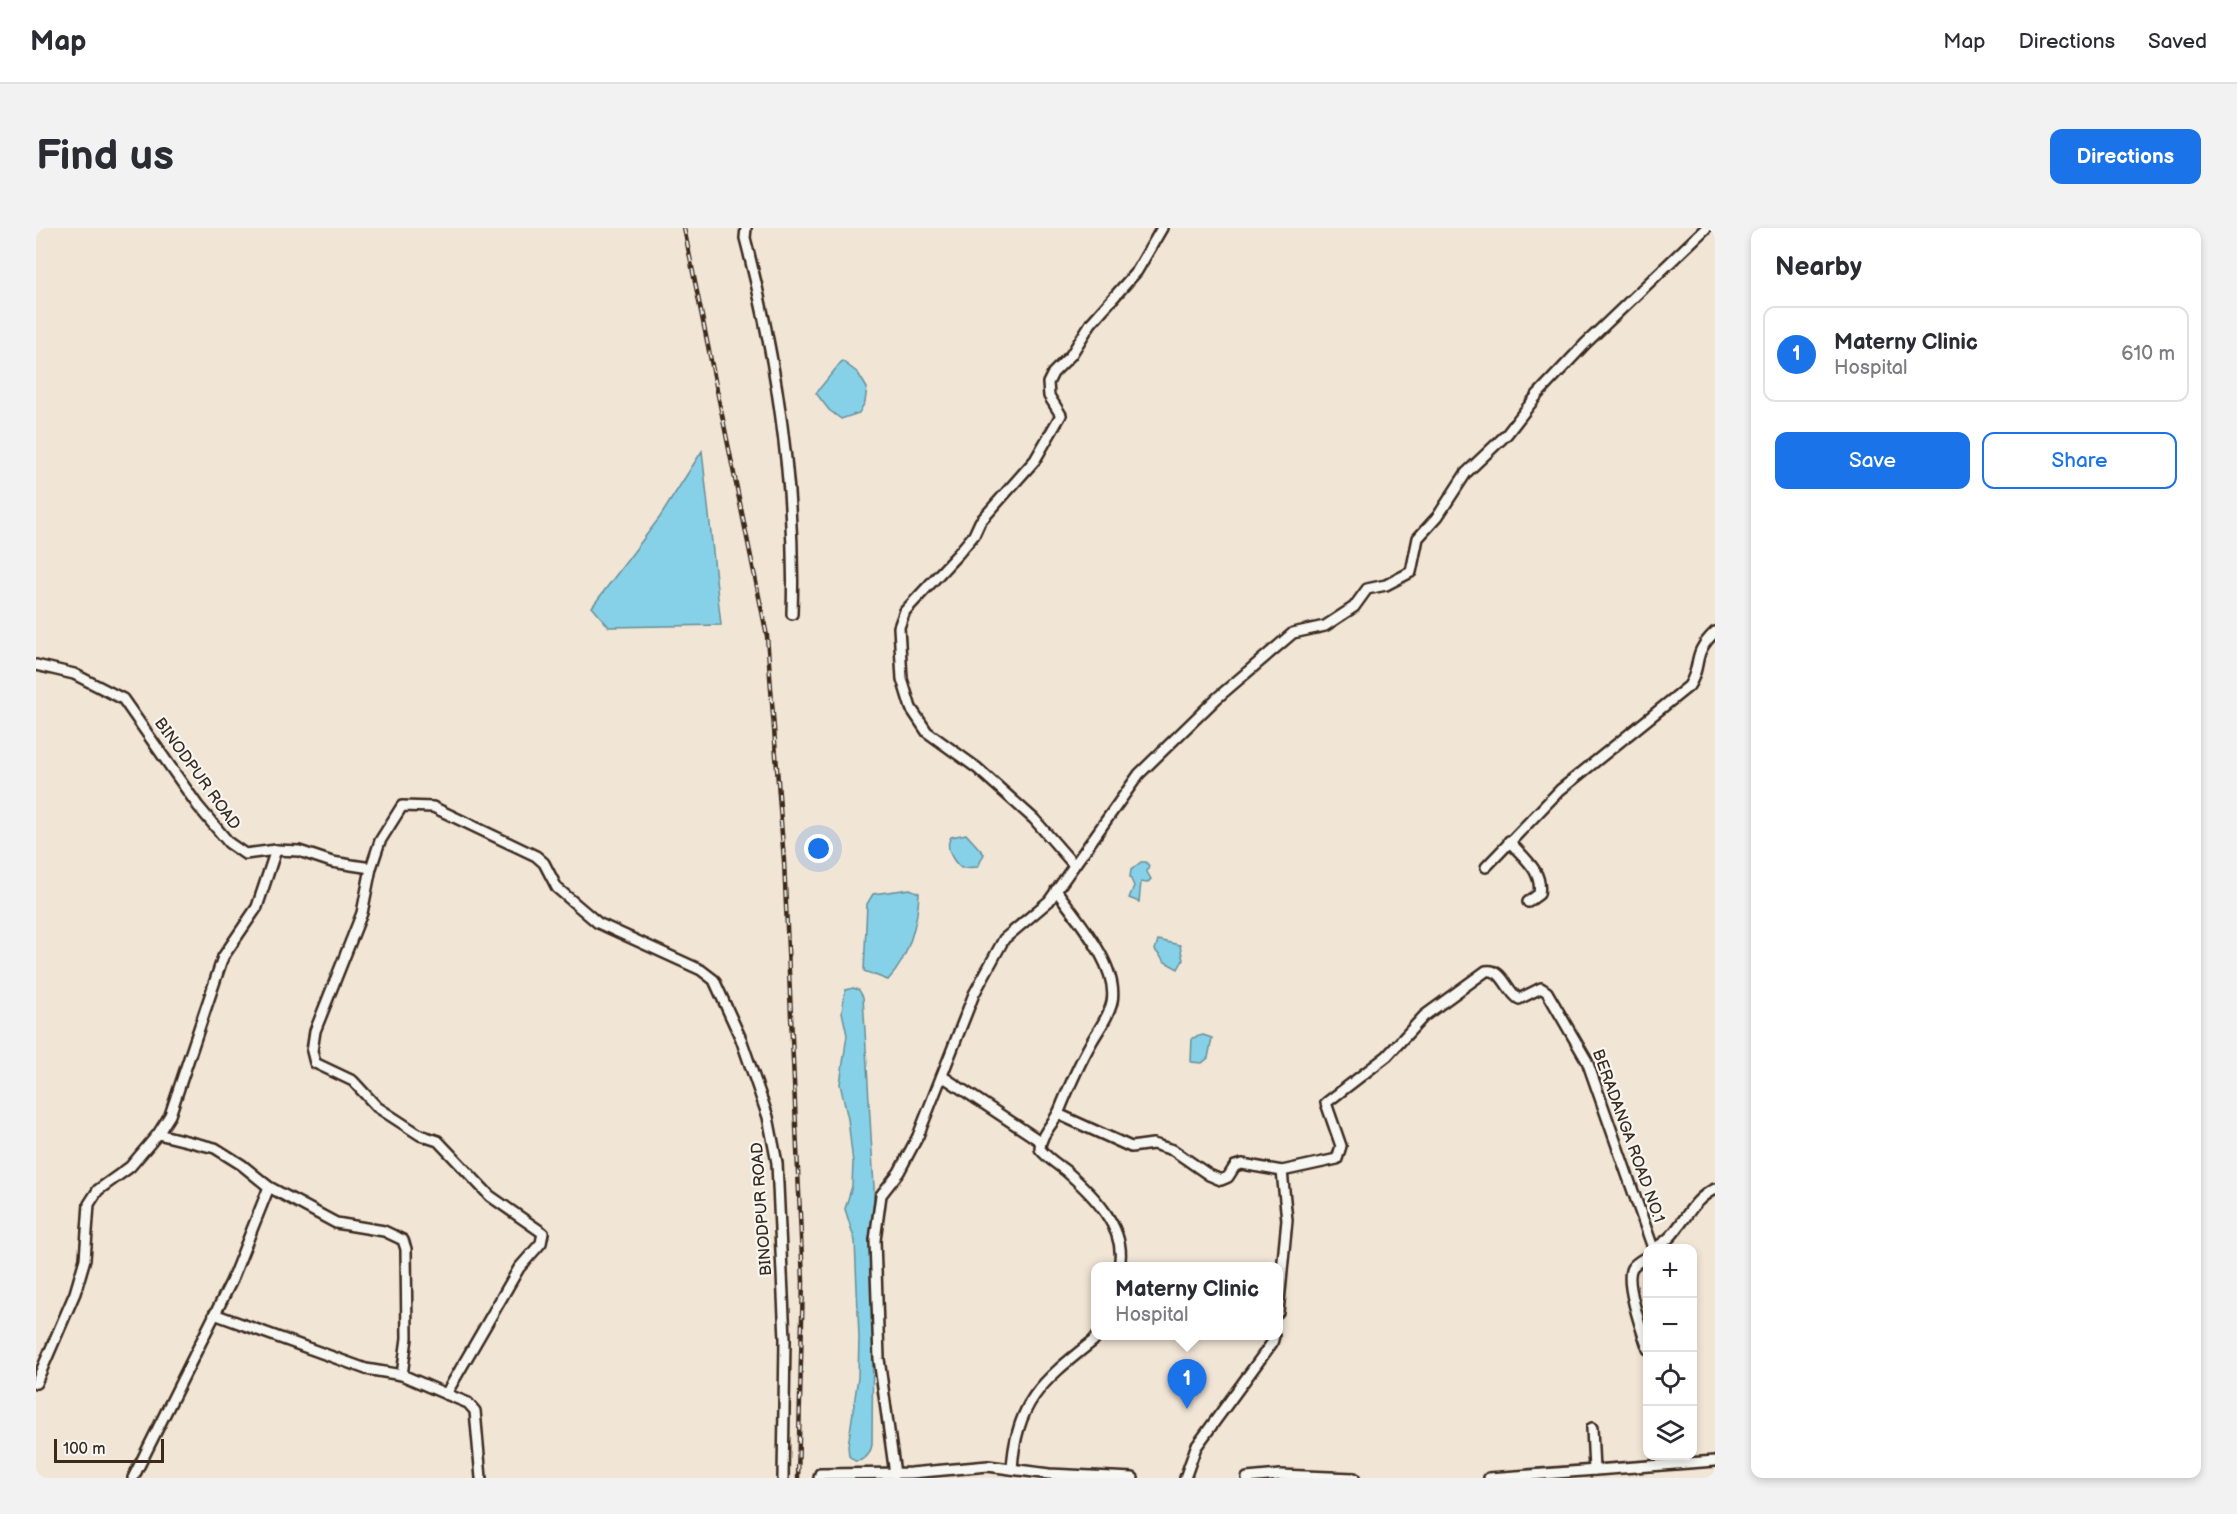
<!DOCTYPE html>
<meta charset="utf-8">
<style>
:root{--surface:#fff;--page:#f2f2f3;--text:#2b2b33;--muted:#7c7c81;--line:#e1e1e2;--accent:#1a73e8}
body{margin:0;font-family:"Balsamiq Sans",sans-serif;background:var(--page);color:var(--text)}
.controls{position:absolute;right:18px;bottom:18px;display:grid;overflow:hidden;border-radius:12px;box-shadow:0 3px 9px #0003}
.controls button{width:54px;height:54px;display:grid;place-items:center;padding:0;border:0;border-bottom:2px solid var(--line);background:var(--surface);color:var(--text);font:30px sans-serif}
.scale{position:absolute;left:18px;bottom:15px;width:110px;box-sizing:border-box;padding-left:6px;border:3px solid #3b2a1e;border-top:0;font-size:16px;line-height:21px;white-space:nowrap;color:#3b2a1e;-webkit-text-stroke:4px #f6f6f2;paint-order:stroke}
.you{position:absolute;left:783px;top:621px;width:21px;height:21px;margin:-15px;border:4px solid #fff;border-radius:50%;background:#1a73e8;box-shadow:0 0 0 9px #1a73e833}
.badge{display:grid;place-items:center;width:39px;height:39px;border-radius:50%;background:var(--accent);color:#fff;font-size:20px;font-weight:700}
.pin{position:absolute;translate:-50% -50px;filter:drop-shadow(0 2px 3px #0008)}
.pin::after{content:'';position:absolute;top:32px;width:21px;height:18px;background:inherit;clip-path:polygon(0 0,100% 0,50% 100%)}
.popup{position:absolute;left:1055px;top:1034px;width:192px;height:78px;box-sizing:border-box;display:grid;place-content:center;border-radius:12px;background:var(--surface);filter:drop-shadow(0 2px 4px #0005);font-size:20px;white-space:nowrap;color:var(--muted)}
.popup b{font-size:22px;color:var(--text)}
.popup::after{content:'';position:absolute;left:50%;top:100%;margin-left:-12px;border:12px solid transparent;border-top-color:var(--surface)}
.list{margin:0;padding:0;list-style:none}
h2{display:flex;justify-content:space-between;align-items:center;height:78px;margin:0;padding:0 24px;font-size:26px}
h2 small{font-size:20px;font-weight:400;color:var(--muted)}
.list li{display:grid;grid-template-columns:39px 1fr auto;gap:18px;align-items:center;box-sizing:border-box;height:96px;margin:0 12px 12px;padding:0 12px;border:2px solid var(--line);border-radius:12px}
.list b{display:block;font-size:22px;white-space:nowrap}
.list p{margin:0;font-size:20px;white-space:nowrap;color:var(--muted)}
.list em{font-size:20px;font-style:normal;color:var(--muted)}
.actions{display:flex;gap:12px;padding:18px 24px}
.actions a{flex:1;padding:14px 0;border:2px solid var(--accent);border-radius:12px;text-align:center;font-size:21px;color:var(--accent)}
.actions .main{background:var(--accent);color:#fff}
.icon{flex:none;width:33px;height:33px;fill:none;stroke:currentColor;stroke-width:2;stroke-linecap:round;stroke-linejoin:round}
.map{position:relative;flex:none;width:1679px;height:1250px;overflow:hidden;border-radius:12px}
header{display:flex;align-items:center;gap:36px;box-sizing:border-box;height:84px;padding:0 30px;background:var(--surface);border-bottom:2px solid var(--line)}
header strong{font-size:28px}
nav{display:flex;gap:33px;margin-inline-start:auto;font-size:21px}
.intro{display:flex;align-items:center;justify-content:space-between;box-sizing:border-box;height:144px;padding:0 36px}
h1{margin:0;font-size:42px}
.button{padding:15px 27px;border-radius:12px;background:var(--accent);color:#fff;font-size:21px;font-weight:700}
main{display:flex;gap:36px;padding:0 36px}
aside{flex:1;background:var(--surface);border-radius:12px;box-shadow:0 3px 9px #0003}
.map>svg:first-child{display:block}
</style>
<header>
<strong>Map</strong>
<nav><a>Map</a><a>Directions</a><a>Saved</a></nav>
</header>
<div class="intro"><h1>Find us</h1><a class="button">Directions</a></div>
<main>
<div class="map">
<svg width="1679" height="1250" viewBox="0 0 1679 1250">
<rect width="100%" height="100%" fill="#f1e5d6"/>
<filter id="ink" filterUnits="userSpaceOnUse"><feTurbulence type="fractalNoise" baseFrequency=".0167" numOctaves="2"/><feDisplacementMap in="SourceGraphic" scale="12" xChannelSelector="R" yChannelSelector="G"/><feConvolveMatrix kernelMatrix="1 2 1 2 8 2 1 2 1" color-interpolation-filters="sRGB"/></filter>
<g filter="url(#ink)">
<g fill="#86d1e7" stroke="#688e97" stroke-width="1.5">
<polygon points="806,133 822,145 831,160 829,174 823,185 805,191 793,182 780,165"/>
<polygon points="666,223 685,397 573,399 556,379 624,289"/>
<path d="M 930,606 L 948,626 L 942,639 L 925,640 C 917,633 908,619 915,609 Z"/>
<polygon points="1105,634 1110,634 1113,638 1111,644 1115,651 1111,655 1105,654 1103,674 1093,670 1098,658 1094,649 1095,642"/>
<path d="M 874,661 L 883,665 C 882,693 873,730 852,752 L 828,743 L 831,676 L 837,666 Z"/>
<polygon points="1122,712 1144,717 1147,732 1142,741 1129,734 1119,722"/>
<path d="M 817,760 L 823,762 L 827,769 L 838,959 L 836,1217 C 834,1226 829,1233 819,1233 L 813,1228 L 812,1218 L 822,1149 L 823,1109 L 819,1013 L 809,981 L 816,958 L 817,935 L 812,891 L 804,856 L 811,807 L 806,784 L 809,762 Z"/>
<polygon points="1167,807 1176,810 1172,830 1166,835 1155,834 1156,810"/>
</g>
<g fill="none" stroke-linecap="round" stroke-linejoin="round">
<g stroke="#3b2a1e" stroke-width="14">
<g id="minor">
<path d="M 710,0 L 709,10 C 741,133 760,259 756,386"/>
<polyline points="0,437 38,446 87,471 162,578 193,615 209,626 240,622 263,623 296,634 335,640 344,613 366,578 397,579 500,628 508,635 521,660 562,695 665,742 678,752 705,811 732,889 741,935 749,1111 747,1250"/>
<path d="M 1473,613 C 1488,630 1507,643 1503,666 L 1492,674"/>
<polyline points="1038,637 998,591 941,540 891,504 875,480 866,451 863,399 869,383 922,326 938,307 944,294 999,232 1025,187 1013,168 1012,155 1017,145 1035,127 1055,95 1101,43 1126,0"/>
<path d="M 1450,639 L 1524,562 L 1653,458 C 1667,436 1654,428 1679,404"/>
<polyline points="335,640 326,685 279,803 276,823 279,835 317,853 341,879 384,907 402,913 454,968 507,1005 505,1015 483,1040 410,1166 432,1175 439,1183 445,1250"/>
<path d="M 1020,662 C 1040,690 1083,738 1076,774 C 1073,789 1062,802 1055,815 C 1043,836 1033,859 1024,881 C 1018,896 1004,906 1004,921 C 1011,930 1021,936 1030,943 C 1055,965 1092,1000 1083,1038"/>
<polyline points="906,848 1004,913"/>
<polyline points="1022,886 1095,919 1117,916 1137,922 1173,947 1185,952 1192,949 1199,938 1206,936 1246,943"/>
<polyline points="122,906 179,920 206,937 233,959 300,995 348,1003 367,1012 370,1021 371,1110 366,1147"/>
<path d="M 1618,1020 C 1646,1008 1650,974 1679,961"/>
<path d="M 1612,1028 C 1607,1031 1599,1035 1596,1040 C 1588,1053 1607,1106 1612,1121"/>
<path d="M 1242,1084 L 1251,992 L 1246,943 L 1301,931 L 1305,918 L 1290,875 L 1351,828 L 1388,788 L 1450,743 C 1467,740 1470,763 1483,771 L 1505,760 L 1511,764 L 1551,833 L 1617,1020"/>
<polyline points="178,1086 330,1141 366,1147 410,1166"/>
<polyline points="0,1155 39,1065 49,1031 53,976 62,962 94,939 122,906 134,887 187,729 221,679 240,622"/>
<polyline points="1556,1200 1558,1242"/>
<path d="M 976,1241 C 980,1173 1007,1153 1057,1113 L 1061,1108"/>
<polyline points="859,1246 843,1131 839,1012 845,967 863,944 882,908 938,766 968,711 1013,673 1103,546 1181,470 1257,405 1289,398 1318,379 1331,361 1350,357 1375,344 1382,310 1402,288 1430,245 1471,206 1502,166 1549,116 1670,0"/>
<polyline points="97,1250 195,1054 233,959"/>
<polyline points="783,1250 784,1246 875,1245 952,1238 1013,1246 1097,1250"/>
<polyline points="1149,1250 1160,1219 1236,1115 1238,1108"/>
<polyline points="1211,1250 1244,1247 1318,1250"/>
<polyline points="1453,1250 1679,1233"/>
</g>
</g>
<use href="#minor" stroke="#f6f6f2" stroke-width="9"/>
<g stroke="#3b2a1e" stroke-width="4.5">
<polyline id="rail" points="648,0 731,408 748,633 767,1053 762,1250"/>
</g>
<use href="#rail" stroke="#f6f6f2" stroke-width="2" stroke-dasharray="7" stroke-linecap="butt"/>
</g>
</g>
<g text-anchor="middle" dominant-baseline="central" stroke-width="4.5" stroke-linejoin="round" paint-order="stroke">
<g font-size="16" fill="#3b2a1e" stroke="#f6f6f2">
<text transform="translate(161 546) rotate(54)">BINODPUR ROAD</text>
<text transform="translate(1592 908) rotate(70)">BERADANGA ROAD NO.1</text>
<text transform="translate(726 981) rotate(-94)">BINODPUR ROAD</text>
</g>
</g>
</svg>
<div class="controls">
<button>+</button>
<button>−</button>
<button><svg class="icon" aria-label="locate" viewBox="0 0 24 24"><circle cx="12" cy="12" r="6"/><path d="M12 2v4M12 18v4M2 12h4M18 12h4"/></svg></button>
<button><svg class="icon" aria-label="layers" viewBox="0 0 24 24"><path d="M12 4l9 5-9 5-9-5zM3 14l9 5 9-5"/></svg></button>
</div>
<div class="scale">100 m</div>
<div class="you"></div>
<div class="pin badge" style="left:1151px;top:1181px">1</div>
<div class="popup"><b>Materny Clinic</b>Hospital</div>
</div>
<aside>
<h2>Nearby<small></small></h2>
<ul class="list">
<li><span class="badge">1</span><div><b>Materny Clinic</b><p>Hospital</p></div><em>610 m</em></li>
</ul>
<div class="actions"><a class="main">Save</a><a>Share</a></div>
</aside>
</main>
